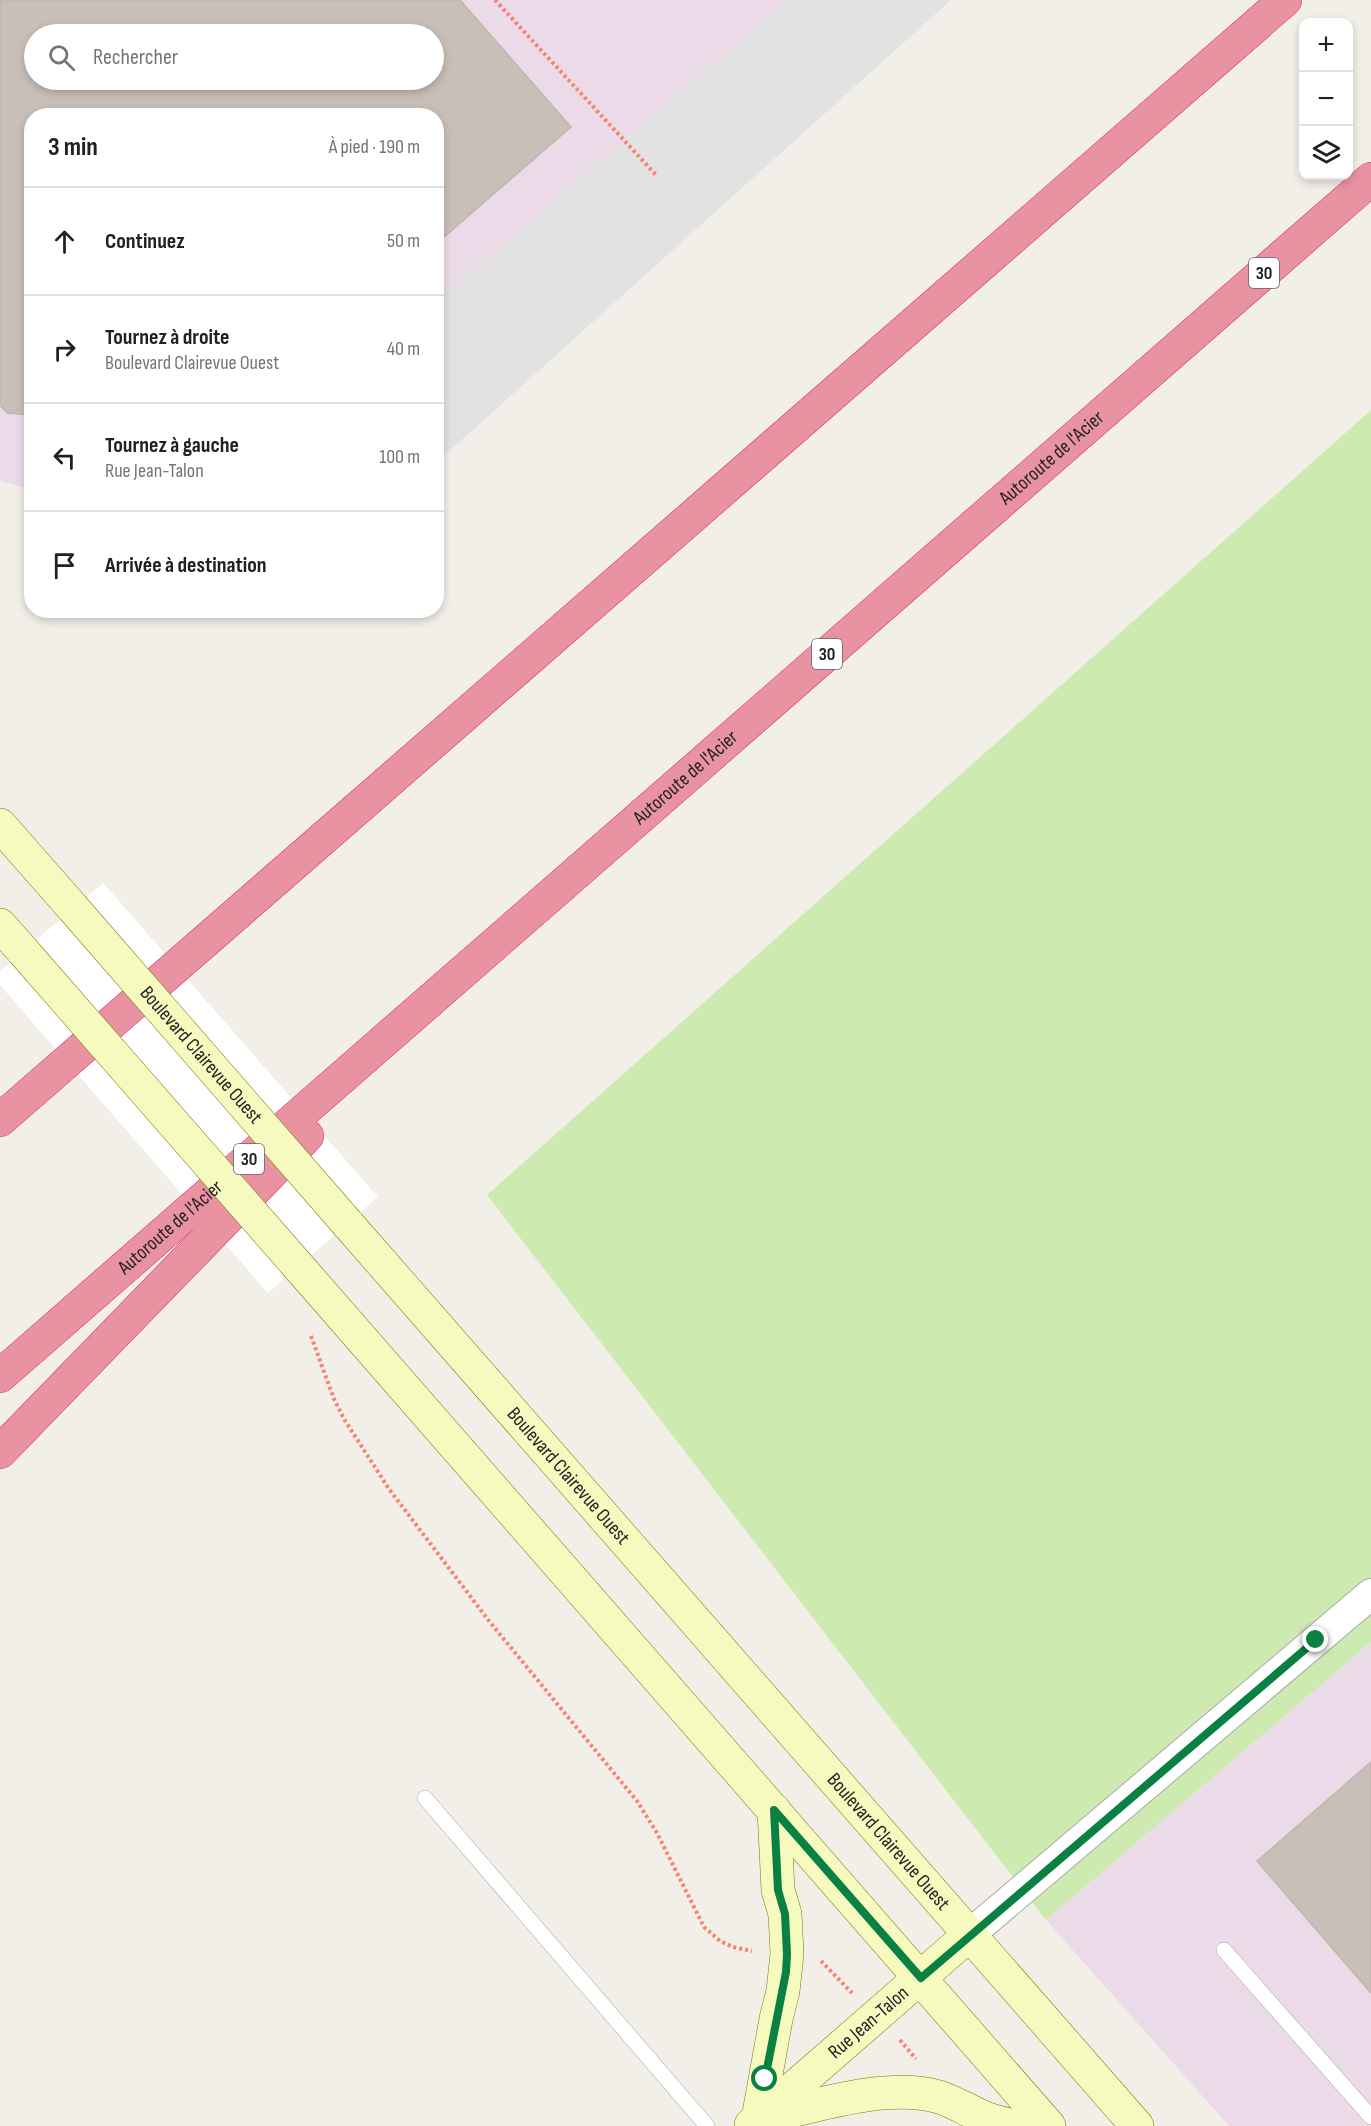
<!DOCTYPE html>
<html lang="fr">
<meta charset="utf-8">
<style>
:root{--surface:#fff;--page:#f6f6f6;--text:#202124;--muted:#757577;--line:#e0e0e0}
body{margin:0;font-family:"Sofia Sans Condensed",sans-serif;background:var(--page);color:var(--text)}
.controls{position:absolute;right:18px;top:18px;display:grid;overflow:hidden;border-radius:12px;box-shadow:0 3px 9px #0003}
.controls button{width:54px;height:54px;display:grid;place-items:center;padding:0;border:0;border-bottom:2px solid var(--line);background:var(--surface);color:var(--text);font:30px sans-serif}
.stop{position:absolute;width:18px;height:18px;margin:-14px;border:4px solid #0b8043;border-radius:50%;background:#fff}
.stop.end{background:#0b8043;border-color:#fff;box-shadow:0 2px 6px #0008}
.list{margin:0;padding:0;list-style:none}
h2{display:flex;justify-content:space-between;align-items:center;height:78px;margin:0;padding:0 24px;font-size:26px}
h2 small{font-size:20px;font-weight:400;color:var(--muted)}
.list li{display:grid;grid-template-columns:39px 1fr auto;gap:18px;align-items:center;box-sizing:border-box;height:108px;padding:0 24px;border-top:2px solid var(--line)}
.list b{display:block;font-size:22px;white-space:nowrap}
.list p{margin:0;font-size:20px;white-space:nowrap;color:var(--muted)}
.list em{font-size:20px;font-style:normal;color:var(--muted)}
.icon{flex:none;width:33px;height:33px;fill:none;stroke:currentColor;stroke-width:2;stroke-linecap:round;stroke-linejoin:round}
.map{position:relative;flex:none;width:1371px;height:2126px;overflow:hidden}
.search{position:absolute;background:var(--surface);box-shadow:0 3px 9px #0003;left:24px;top:24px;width:420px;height:66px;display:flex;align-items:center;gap:15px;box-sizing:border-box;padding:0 21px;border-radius:33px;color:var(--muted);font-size:22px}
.panel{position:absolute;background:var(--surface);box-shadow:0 3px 9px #0003;left:24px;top:108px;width:420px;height:510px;border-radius:24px}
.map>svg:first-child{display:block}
</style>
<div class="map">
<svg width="1371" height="2126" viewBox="0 0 1371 2126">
<rect width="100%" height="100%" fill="#f2efe9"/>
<g fill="#ebdbe8" fill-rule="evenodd">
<path d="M 0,0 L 948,0 L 437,450 L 436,116 L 32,116 L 31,489 L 0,481 ZM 34,34 L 434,34 L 434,80 L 34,80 Z"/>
<polygon points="1371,1642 1371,2126 1229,2126 1046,1920"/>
</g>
<polygon fill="#cdebb0" points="1371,410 1371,1642 1046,1920 487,1195"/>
<polygon fill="#e2e2e2" points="789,0 951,0 437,462 437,302"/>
<polygon fill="#fff" points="103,883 378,1197 268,1293 0,985 0,971"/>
<g fill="#c7bfb8" stroke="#c4b6ab" stroke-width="1.5" fill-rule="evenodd">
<path d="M 0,0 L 460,0 L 571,127 L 436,244 L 436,116 L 32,116 L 32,415 L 7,413 L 0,405 ZM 34,34 L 434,34 L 434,80 L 34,80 Z"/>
<polygon points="1371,1762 1371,1993 1257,1861"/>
</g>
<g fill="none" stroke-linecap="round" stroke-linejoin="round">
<g stroke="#a9a9a9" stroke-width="16">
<g id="lane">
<polyline points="425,1798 707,2126"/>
<polyline points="1224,1950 1371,2117"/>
</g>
</g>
<g stroke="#a9a9a9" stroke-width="32">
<polyline id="street" points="969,1935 1371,1594"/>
</g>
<g stroke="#707d05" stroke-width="34">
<g id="secondary">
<polyline points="0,825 73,908"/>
<polyline points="0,925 23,951"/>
<path id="s1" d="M 347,1223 L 1137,2126"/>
<polyline points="298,1266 1049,2126"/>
<path d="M 763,2118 C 815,2106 887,2082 939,2097 C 955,2102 970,2112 985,2118 C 995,2122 1006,2124 1016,2126"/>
<polyline points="758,2119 776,2019 783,1991 787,1954 785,1914 778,1890 774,1810"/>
<path id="s2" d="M 751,2125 L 969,1935"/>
</g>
</g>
<g stroke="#dc2a67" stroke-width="34">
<g id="highway">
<polyline points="0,1120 1285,0"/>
<path id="s3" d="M 0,1376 L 1371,179"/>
<polyline points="0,1452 307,1136"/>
</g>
</g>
<g stroke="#fa8072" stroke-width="4" stroke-dasharray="3 3" stroke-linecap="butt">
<polyline points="495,0 656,175"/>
<polyline points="311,1336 334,1399 344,1419 389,1489 489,1621 637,1801 657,1833 704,1927 720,1941 733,1947 752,1951"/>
<polyline points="821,1961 852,1993"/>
<polyline points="900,2040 916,2059"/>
</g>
<use href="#lane" stroke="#fff" stroke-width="15"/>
<use href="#street" stroke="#fff" stroke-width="30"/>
<use href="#secondary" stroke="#f7fabf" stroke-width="33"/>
<use href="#highway" stroke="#e892a2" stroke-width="33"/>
<g stroke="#707d05" stroke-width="34" stroke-linecap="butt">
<g id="secondary-bridge">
<path id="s4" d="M 73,908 L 347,1223"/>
<polyline points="23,951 298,1266"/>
</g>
</g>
<use href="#secondary-bridge" stroke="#f7fabf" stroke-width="33"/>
</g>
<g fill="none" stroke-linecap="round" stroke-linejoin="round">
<polyline stroke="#0b8043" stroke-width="8" points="765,2079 786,1972 787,1954 785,1914 778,1890 774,1810 921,1978 1316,1640"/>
</g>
<g text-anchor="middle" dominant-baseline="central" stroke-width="4.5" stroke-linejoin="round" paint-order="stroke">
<g fill="#fff" stroke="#646464" stroke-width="1.5">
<rect x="1249" y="258" width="30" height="30" rx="4.5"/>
<rect x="812" y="639" width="30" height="30" rx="4.5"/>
<rect x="234" y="1144" width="30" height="30" rx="4.5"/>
</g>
<g font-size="18" font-weight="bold" fill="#222">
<text x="1264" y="273">30</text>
<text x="827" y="654">30</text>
<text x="249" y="1159">30</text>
</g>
<g font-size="20" fill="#222" stroke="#fff">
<text stroke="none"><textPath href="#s3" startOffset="1396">Autoroute de l'Acier</textPath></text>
<text stroke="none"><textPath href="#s3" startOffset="910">Autoroute de l'Acier</textPath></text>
<text stroke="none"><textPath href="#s4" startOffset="195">Boulevard Clairevue Ouest</textPath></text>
<text stroke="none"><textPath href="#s3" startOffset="226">Autoroute de l'Acier</textPath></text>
<text stroke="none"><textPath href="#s1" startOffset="336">Boulevard Clairevue Ouest</textPath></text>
<text stroke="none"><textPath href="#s1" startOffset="822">Boulevard Clairevue Ouest</textPath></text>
<text stroke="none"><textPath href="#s2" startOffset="156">Rue Jean-Talon</textPath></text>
</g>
</g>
</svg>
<div class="controls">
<button>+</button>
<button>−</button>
<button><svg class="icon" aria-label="layers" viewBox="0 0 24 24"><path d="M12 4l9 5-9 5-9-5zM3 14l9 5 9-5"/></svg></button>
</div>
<div class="stop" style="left:765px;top:2079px"></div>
<div class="stop end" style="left:1316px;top:1640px"></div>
<div class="search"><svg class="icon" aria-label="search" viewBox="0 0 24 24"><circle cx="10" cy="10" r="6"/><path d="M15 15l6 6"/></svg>Rechercher</div>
<section class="panel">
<h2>3 min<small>À pied · 190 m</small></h2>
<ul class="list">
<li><svg class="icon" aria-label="ahead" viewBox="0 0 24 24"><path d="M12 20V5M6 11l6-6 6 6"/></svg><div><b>Continuez</b></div><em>50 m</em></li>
<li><svg class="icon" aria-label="right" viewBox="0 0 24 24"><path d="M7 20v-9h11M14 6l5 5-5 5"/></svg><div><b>Tournez à droite</b><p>Boulevard Clairevue Ouest</p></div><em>40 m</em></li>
<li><svg class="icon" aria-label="left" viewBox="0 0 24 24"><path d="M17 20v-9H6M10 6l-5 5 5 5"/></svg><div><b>Tournez à gauche</b><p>Rue Jean-Talon</p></div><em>100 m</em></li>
<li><svg class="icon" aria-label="arrive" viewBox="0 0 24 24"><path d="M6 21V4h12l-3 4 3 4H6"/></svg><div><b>Arrivée à destination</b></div></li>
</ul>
</section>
</div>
